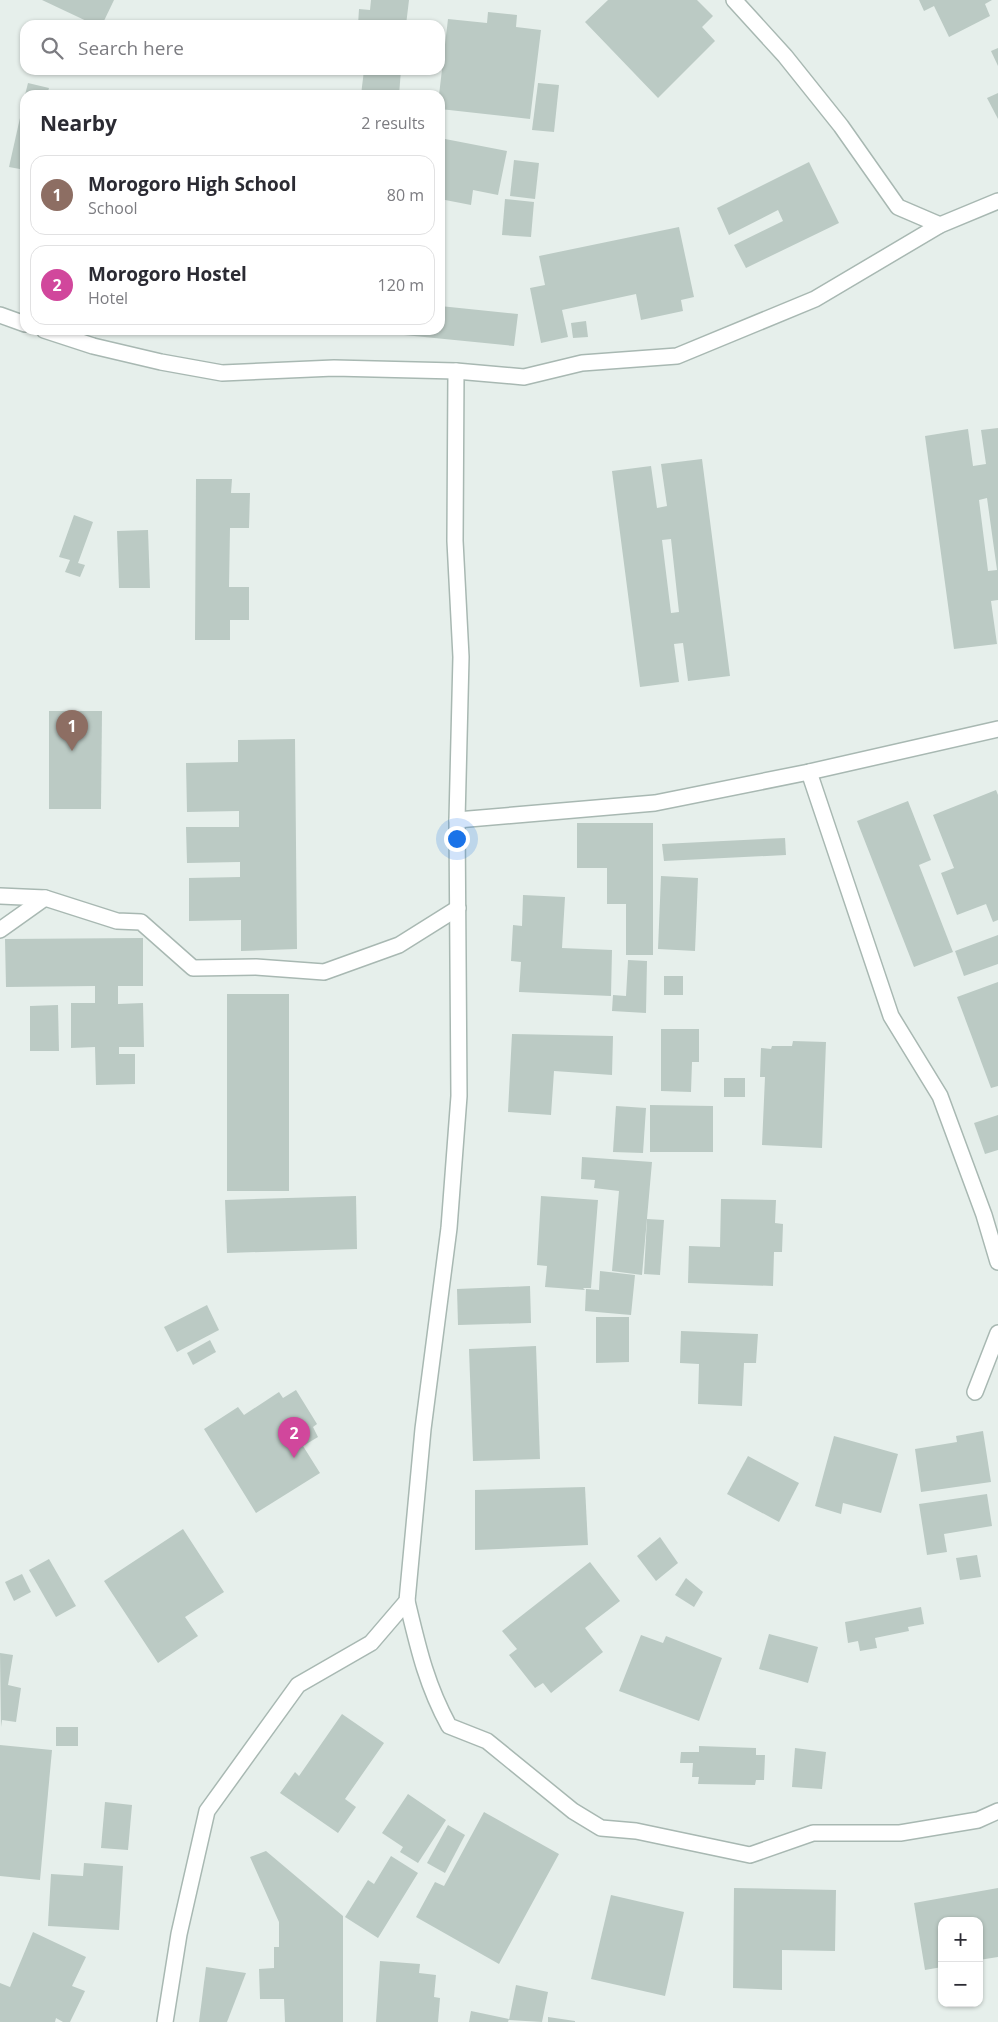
<!DOCTYPE html>
<meta charset="utf-8">
<style>
:root{--surface:#fff;--page:#f2f2f3;--text:#2b2b33;--muted:#7c7c81;--line:#e1e1e2;--accent:#d93025}
body{margin:0;font-family:"Open Sans",sans-serif;background:var(--page);color:var(--text)}
.controls{position:absolute;right:15px;bottom:15px;display:grid;overflow:hidden;border-radius:10px;box-shadow:0 1px 4px #0004}
.controls button{width:45px;height:45px;display:grid;place-items:center;padding:0;border:0;border-bottom:1px solid var(--line);background:var(--surface);color:var(--text);font:25px sans-serif}
.you{position:absolute;left:456px;top:838px;width:18px;height:18px;margin:-12px;border:4px solid #fff;border-radius:50%;background:#1a73e8;box-shadow:0 0 0 8px #1a73e833}
.badge{display:grid;place-items:center;width:32px;height:32px;border-radius:50%;background:var(--accent);color:#fff;font-size:16px;font-weight:700}
.pin{position:absolute;translate:-50% -41px;filter:drop-shadow(0 1px 2px #0008)}
.pin::after{content:'';position:absolute;top:26px;width:18px;height:15px;background:inherit;clip-path:polygon(0 0,100% 0,50% 100%)}
.list{margin:0;padding:0;list-style:none}
h2{display:flex;justify-content:space-between;align-items:center;height:65px;margin:0;padding:0 20px;font-size:21px}
h2 small{font-size:16px;font-weight:400;color:var(--muted)}
.list li{display:grid;grid-template-columns:32px 1fr auto;gap:15px;align-items:center;box-sizing:border-box;height:80px;margin:0 10px 10px;padding:0 10px;border:1px solid var(--line);border-radius:15px}
.list b{display:block;font-size:19px;white-space:nowrap}
.list p{margin:0;font-size:16px;white-space:nowrap;color:var(--muted)}
.list em{font-size:16px;font-style:normal;color:var(--muted)}
.icon{flex:none;width:28px;height:28px;fill:none;stroke:currentColor;stroke-width:2;stroke-linecap:round;stroke-linejoin:round}
.map{position:relative;flex:none;width:998px;height:2022px;overflow:hidden}
.search{position:absolute;background:var(--surface);box-shadow:0 1px 4px #0004;left:20px;top:20px;width:425px;height:55px;display:flex;align-items:center;gap:12px;box-sizing:border-box;padding:0 18px;border-radius:15px;color:var(--muted);font-size:19px}
.panel{position:absolute;background:var(--surface);box-shadow:0 1px 4px #0004;left:20px;top:90px;width:425px;height:245px;border-radius:15px}
.map>svg:first-child{display:block}
</style>
<div class="map">
<svg width="998" height="2022" viewBox="0 0 998 2022">
<rect width="100%" height="100%" fill="#e6efeb"/>
<g fill="#bbcac4" fill-rule="evenodd">
<polygon points="42,0 114,0 102,25 95,25"/>
<polygon points="371,0 409,0 406,25 358,25 359,9 370,10"/>
<polygon points="608,0 697,0 713,16 702,27 715,41 658,98 585,22"/>
<polygon points="919,0 992,0 985,4 990,16 949,37 934,6 924,11"/>
<polygon points="488,12 517,15 516,27 541,30 530,119 440,109 439,95 448,19 487,23"/>
<polygon points="998,48 998,66 991,51"/>
<polygon points="364,70 401,70 399,95 361,95"/>
<polygon points="28,83 49,88 47,95 25,95"/>
<polygon points="538,83 559,85 554,132 532,130"/>
<polygon points="998,93 998,119 987,98"/>
<polygon points="24,100 25,100 25,170 9,167"/>
<polygon points="440,138 507,151 498,195 473,190 471,205 440,199"/>
<polygon points="514,160 539,163 535,199 510,196"/>
<polygon points="809,162 839,223 746,268 734,245 783,221 778,210 729,235 717,208"/>
<polygon points="505,199 534,202 531,237 502,235"/>
<polygon points="679,227 694,297 681,300 683,311 641,320 636,294 562,310 568,337 541,343 530,288 545,285 539,256"/>
<polygon points="440,306 518,314 514,346 394,334 394,330 440,330"/>
<polygon points="586,321 588,337 573,338 571,323"/>
<path d="M 998,428 L 998,600 L 991,601 L 997,644 L 954,649 L 925,436 L 968,429 L 973,466 L 986,464 L 981,430 ZM 987,498 L 997,570 L 988,571 L 979,500 Z"/>
<path d="M 702,459 L 730,676 L 688,681 L 683,643 L 674,644 L 679,682 L 640,687 L 612,471 L 651,466 L 657,508 L 667,506 L 661,464 ZM 671,539 L 679,612 L 671,613 L 662,540 Z"/>
<polygon points="196,479 232,479 231,493 250,493 249,528 230,528 229,587 249,587 249,620 230,620 230,640 195,640"/>
<polygon points="74,515 93,522 78,563 85,565 80,577 65,572 70,560 59,557"/>
<polygon points="148,530 150,588 119,588 117,531"/>
<polygon points="49,711 102,711 101,809 49,809"/>
<polygon points="295,739 297,949 241,951 241,920 189,921 189,878 240,877 240,862 187,863 186,827 239,827 239,811 187,812 186,763 238,762 238,740"/>
<polygon points="996,790 998,795 998,920 993,922 986,904 957,915 941,873 954,868 933,815"/>
<polygon points="908,801 931,860 919,865 953,952 914,967 857,821"/>
<polygon points="577,823 653,823 653,955 626,955 626,904 607,904 607,868 577,868"/>
<polygon points="785,838 786,855 664,861 662,844"/>
<polygon points="661,876 698,878 695,951 658,949"/>
<polygon points="523,895 565,897 562,948 612,950 611,996 519,992 521,962 511,961 513,925 522,926"/>
<polygon points="998,935 998,964 964,976 955,951"/>
<polygon points="143,938 143,986 118,986 118,1004 143,1003 144,1047 119,1047 119,1054 135,1054 135,1084 96,1085 95,1047 71,1048 71,1003 95,1003 95,986 6,987 5,939"/>
<polygon points="628,960 647,961 646,1013 612,1011 613,995 626,996"/>
<rect x="664" y="976" width="19" height="19"/>
<polygon points="998,982 998,1086 991,1088 957,997"/>
<rect x="227" y="994" width="62" height="197"/>
<polygon points="58,1005 59,1051 30,1051 30,1006"/>
<polygon points="661,1029 699,1029 699,1062 692,1062 691,1092 661,1091"/>
<polygon points="512,1034 613,1036 612,1075 554,1071 551,1115 508,1112"/>
<polygon points="793,1041 826,1042 822,1148 762,1145 765,1077 760,1077 761,1048 771,1049 772,1046 792,1046"/>
<rect x="724" y="1078" width="21" height="19"/>
<polygon points="650,1105 713,1106 713,1152 650,1152"/>
<polygon points="616,1106 646,1108 643,1153 613,1152"/>
<polygon points="998,1115 998,1150 985,1154 974,1123"/>
<polygon points="582,1157 652,1162 642,1275 612,1271 619,1191 594,1188 595,1180 581,1179"/>
<polygon points="356,1196 357,1249 227,1253 225,1200"/>
<polygon points="541,1196 598,1200 591,1288 583,1288 585,1290 545,1287 547,1266 537,1265"/>
<polygon points="721,1199 776,1200 775,1223 783,1224 782,1252 774,1252 773,1286 688,1283 689,1246 720,1247"/>
<polygon points="647,1219 664,1220 660,1275 644,1274"/>
<polygon points="600,1271 635,1275 631,1315 585,1311 586,1289 599,1290"/>
<polygon points="530,1286 531,1323 458,1325 457,1289"/>
<polygon points="207,1305 219,1330 177,1352 164,1327"/>
<polygon points="596,1317 629,1317 629,1362 596,1363"/>
<polygon points="681,1331 758,1334 756,1363 744,1363 742,1406 698,1404 699,1364 680,1363"/>
<polygon points="210,1340 216,1352 193,1365 187,1353"/>
<polygon points="536,1346 540,1459 473,1461 469,1349"/>
<polygon points="296,1390 317,1424 313,1427 318,1437 303,1446 320,1473 256,1513 204,1429 238,1407 244,1415 279,1392 283,1398"/>
<polygon points="983,1431 991,1482 921,1492 915,1449 957,1442 956,1436"/>
<polygon points="834,1436 898,1454 881,1513 843,1503 841,1514 815,1506"/>
<polygon points="748,1456 799,1483 779,1522 727,1494"/>
<polygon points="585,1487 588,1545 475,1550 475,1490"/>
<polygon points="987,1494 992,1526 944,1534 947,1552 927,1555 919,1504"/>
<polygon points="183,1529 224,1592 185,1617 198,1636 158,1663 104,1581"/>
<polygon points="660,1537 678,1563 656,1581 637,1556"/>
<polygon points="977,1555 981,1577 960,1580 956,1558"/>
<polygon points="49,1559 76,1606 56,1617 29,1570"/>
<polygon points="590,1562 620,1601 585,1628 603,1652 551,1693 543,1683 535,1688 509,1655 517,1649 502,1631"/>
<polygon points="22,1574 31,1592 14,1601 5,1582"/>
<polygon points="686,1578 703,1592 694,1607 675,1595"/>
<polygon points="921,1607 924,1624 908,1627 909,1631 875,1638 877,1648 860,1651 858,1641 848,1643 845,1622"/>
<polygon points="769,1634 818,1647 808,1683 759,1669"/>
<polygon points="641,1635 663,1643 666,1636 722,1658 699,1721 619,1691"/>
<polygon points="0,1653 13,1655 8,1685 21,1688 16,1722 2,1720 1,1727"/>
<polygon points="342,1714 384,1743 345,1799 356,1807 338,1833 280,1793 295,1772 299,1776"/>
<rect x="56" y="1727" width="22" height="19"/>
<polygon points="0,1745 52,1750 40,1880 0,1876"/>
<polygon points="699,1746 756,1748 756,1755 765,1755 764,1780 756,1780 755,1785 698,1784 699,1777 692,1777 693,1763 680,1763 681,1752 699,1752"/>
<polygon points="795,1748 826,1752 822,1789 792,1787"/>
<polygon points="408,1794 446,1820 418,1863 400,1852 403,1847 382,1833"/>
<polygon points="105,1802 132,1805 128,1850 101,1848"/>
<polygon points="484,1812 559,1854 499,1964 416,1917 435,1882 444,1886"/>
<polygon points="448,1825 465,1835 445,1873 427,1863"/>
<polygon points="266,1851 343,1916 343,2022 285,2022 284,1999 260,1999 259,1969 274,1968 274,1947 279,1947 279,1922 250,1857"/>
<polygon points="391,1856 418,1873 378,1938 345,1917 368,1880 374,1884"/>
<polygon points="84,1863 123,1866 119,1930 48,1926 51,1874 83,1876"/>
<polygon points="734,1888 836,1890 835,1951 782,1950 782,1990 733,1988"/>
<polygon points="998,1888 998,1957 979,1960 979,1921 942,1921 942,1967 925,1970 914,1903"/>
<polygon points="611,1895 684,1912 665,1996 591,1979"/>
<polygon points="33,1932 86,1957 72,1986 85,1991 70,2022 63,2022 56,2018 55,2022 0,2022 0,1983 10,1987"/>
<polygon points="380,1961 420,1964 419,1973 436,1975 434,1997 440,1998 438,2022 376,2022"/>
<polygon points="206,1967 246,1973 227,2022 199,2022"/>
<polygon points="516,1985 548,1992 542,2022 509,2020"/>
<polygon points="471,2011 509,2019 508,2022 469,2022"/>
<polygon points="548,2017 575,2021 575,2022 548,2022"/>
</g>
<g fill="none" stroke-linecap="round" stroke-linejoin="round">
<g stroke="#a8b8b2" stroke-width="18">
<g id="minor">
<polyline points="734,0 785,56 841,126 898,207 940,225"/>
<polyline points="0,315 25,324"/>
<polyline points="44,330 93,346 161,362 222,373 334,368 456,371 524,377 582,363 677,356 815,299 940,225 998,201"/>
<polyline points="809,772 891,1016 940,1096 984,1215 998,1262"/>
<polyline points="457,820 655,803 809,772 998,729"/>
<polyline points="0,896 45,898 117,921 141,922 193,968 256,967 324,972 399,945 458,908"/>
<polyline points="0,930 45,898"/>
<polyline points="975,1392 998,1333"/>
<path d="M 407,1601 C 418,1647 426,1684 449,1726 L 487,1741 L 573,1811 L 601,1828 L 636,1831 L 750,1855 L 813,1833 L 900,1833 L 978,1820 L 998,1811"/>
<polyline points="165,2022 179,1934 207,1811 298,1685 371,1643 407,1601 423,1429 449,1228 459,1096 457,820 461,657 455,541 456,371"/>
</g>
</g>
<use href="#minor" stroke="#fff" stroke-width="15"/>
</g>
</svg>
<div class="controls">
<button>+</button>
<button>−</button>
</div>
<div class="you"></div>
<div class="pin badge" style="left:72px;top:751px;background:#8d6e63">1</div>
<div class="pin badge" style="left:294px;top:1458px;background:#d1479c">2</div>
<div class="search"><svg class="icon" aria-label="search" viewBox="0 0 24 24"><circle cx="10" cy="10" r="6"/><path d="M15 15l6 6"/></svg>Search here</div>
<section class="panel">
<h2>Nearby<small>2 results</small></h2>
<ul class="list">
<li><span class="badge" style="background:#8d6e63">1</span><div><b>Morogoro High School</b><p>School</p></div><em>80 m</em></li>
<li><span class="badge" style="background:#d1479c">2</span><div><b>Morogoro Hostel</b><p>Hotel</p></div><em>120 m</em></li>
</ul>
</section>
</div>
